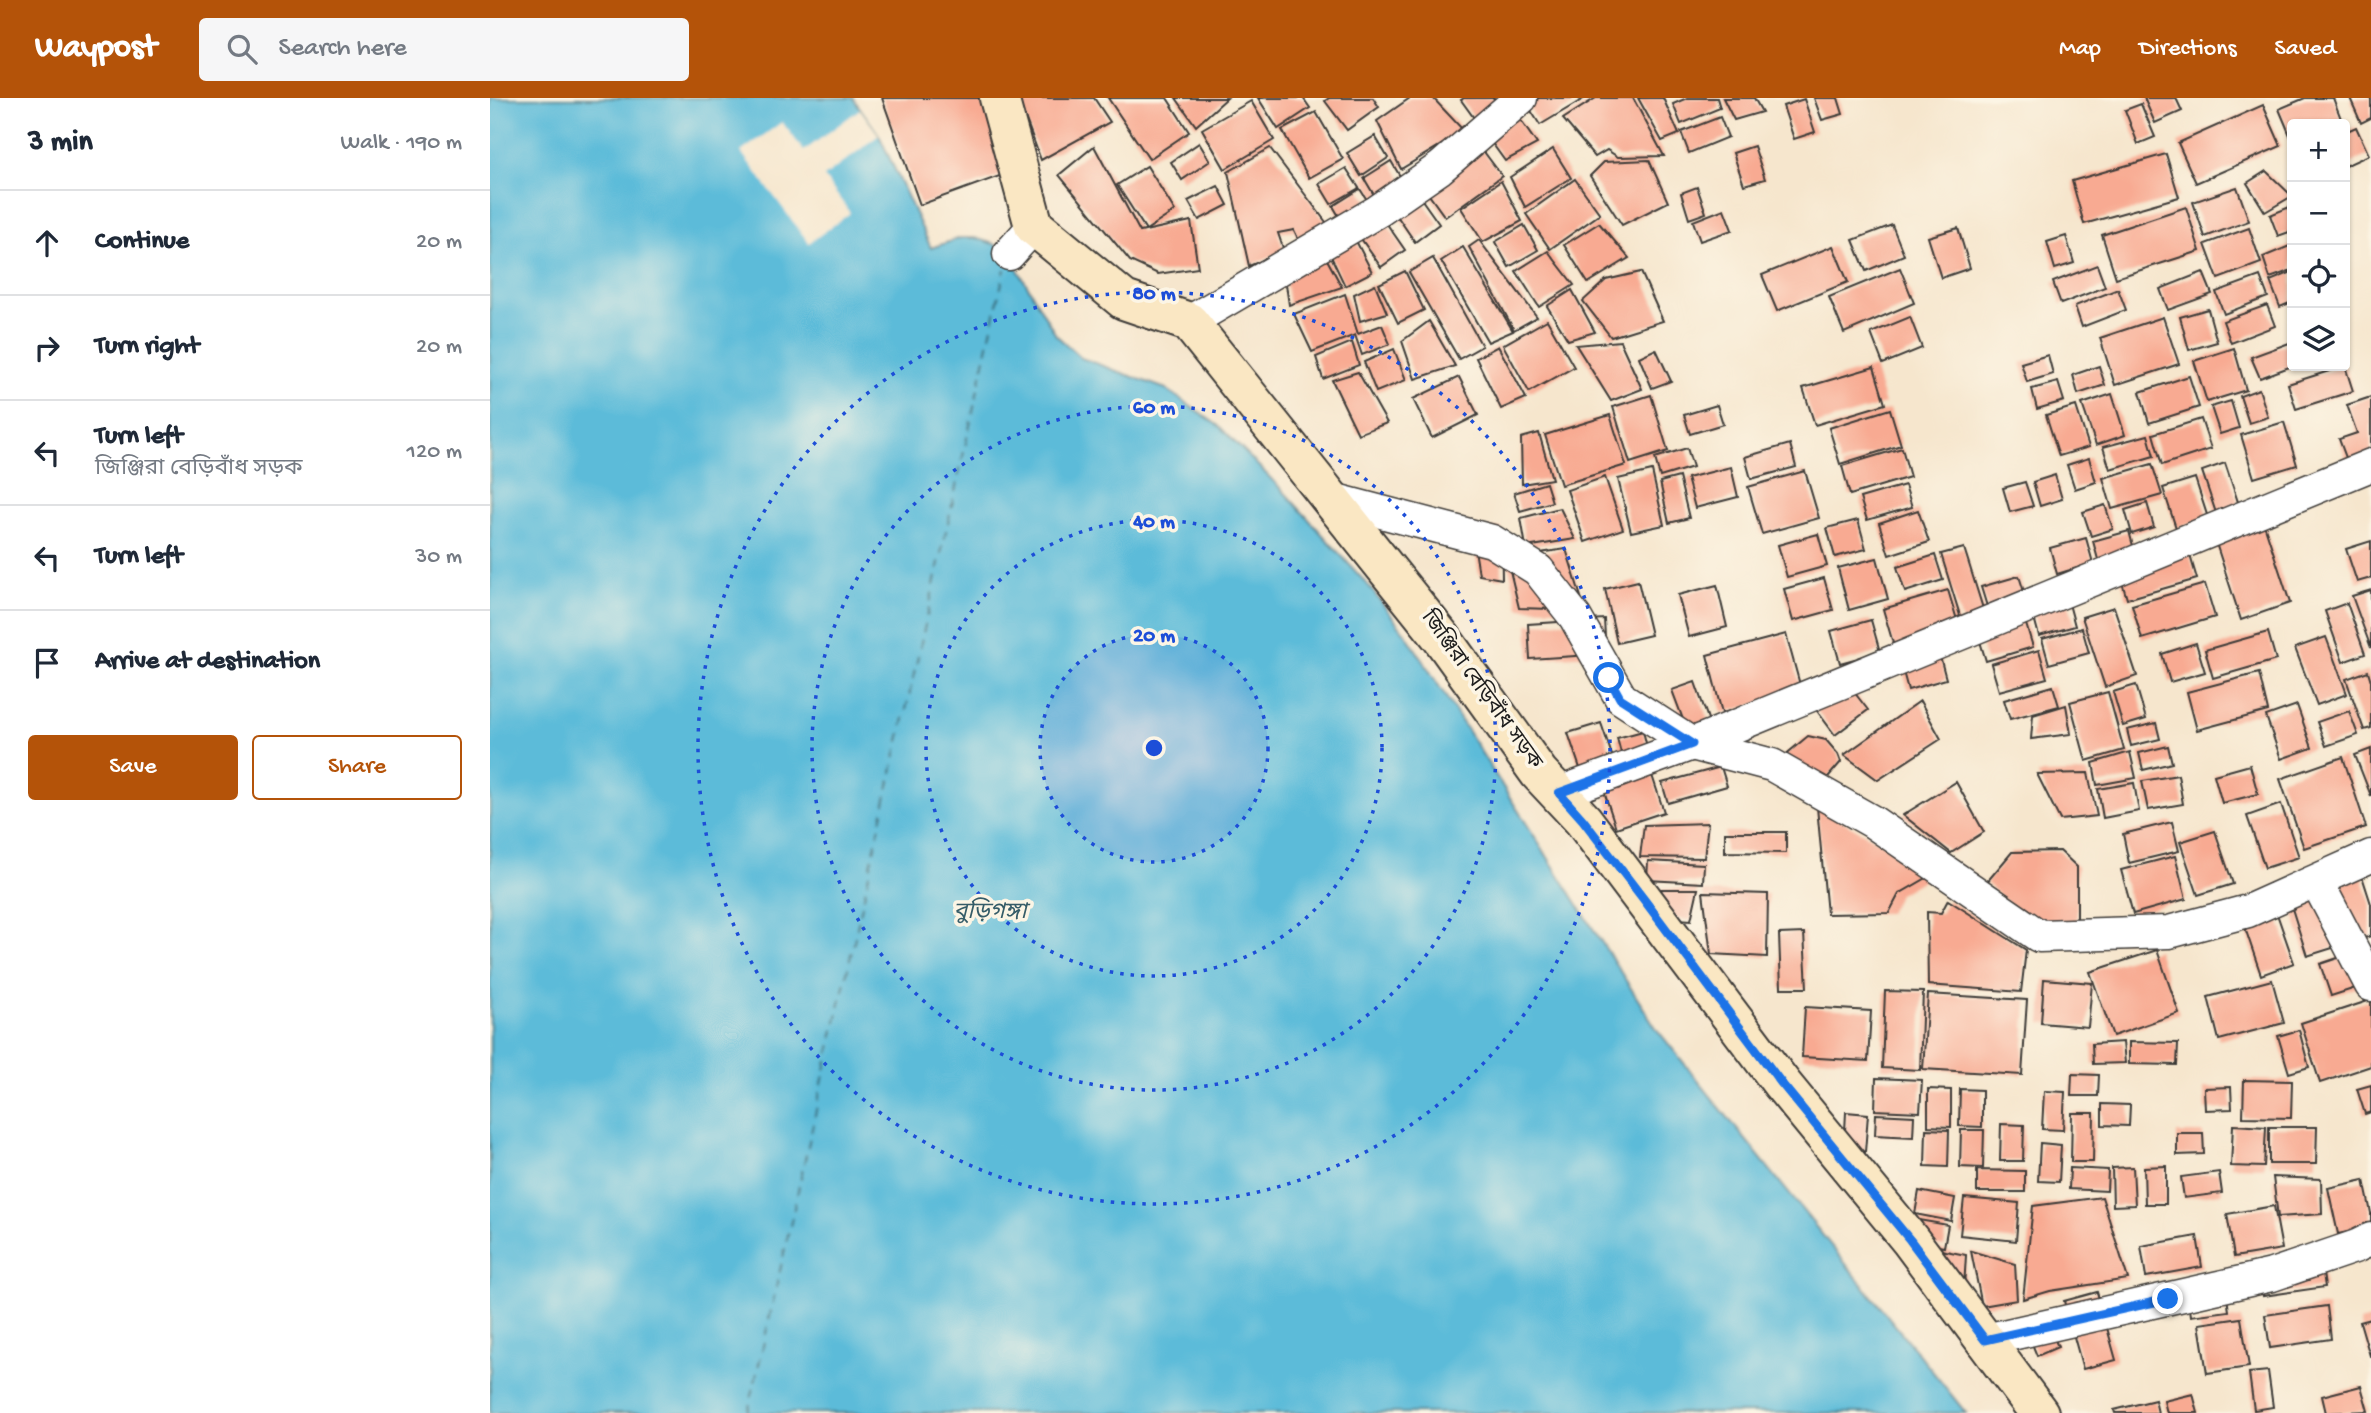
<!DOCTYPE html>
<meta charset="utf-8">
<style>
:root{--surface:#fff;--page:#f6f6f7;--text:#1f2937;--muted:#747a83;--line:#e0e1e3;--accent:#b45309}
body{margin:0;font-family:"Gochi Hand","Noto Sans Bengali",sans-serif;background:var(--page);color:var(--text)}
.controls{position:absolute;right:21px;top:21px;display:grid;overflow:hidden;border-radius:7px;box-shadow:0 2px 5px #0004}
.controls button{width:63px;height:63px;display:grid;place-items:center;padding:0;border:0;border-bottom:2px solid var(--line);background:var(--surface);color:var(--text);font:35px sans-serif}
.stop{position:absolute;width:21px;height:21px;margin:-16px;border:5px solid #1a73e8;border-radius:50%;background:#fff}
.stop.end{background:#1a73e8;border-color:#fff;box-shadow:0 2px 7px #0008}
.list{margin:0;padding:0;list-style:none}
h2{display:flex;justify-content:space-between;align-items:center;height:91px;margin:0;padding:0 28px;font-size:30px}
h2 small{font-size:23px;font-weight:400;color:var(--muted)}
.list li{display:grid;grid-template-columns:46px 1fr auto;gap:21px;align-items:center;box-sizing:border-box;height:105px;padding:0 28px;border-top:2px solid var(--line)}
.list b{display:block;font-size:26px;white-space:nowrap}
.list p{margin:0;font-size:23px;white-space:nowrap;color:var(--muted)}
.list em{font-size:23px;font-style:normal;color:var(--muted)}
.actions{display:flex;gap:14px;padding:21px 28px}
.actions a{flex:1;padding:16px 0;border:2px solid var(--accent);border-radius:7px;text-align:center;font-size:24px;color:var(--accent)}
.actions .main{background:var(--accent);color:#fff}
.icon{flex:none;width:38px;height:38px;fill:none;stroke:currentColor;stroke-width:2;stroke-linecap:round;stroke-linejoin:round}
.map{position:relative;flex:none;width:1881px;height:1315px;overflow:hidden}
header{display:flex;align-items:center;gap:42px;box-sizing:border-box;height:98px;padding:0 35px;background:var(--accent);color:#fff}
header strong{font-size:33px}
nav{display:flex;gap:38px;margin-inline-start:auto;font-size:24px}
.search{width:490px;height:63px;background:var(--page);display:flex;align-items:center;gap:18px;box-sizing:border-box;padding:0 24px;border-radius:7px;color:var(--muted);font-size:26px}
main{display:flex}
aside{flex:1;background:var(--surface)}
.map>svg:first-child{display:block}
.water{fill:#5bbbd9;stroke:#3c6c7a;stroke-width:2}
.pier{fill:#f6e6cd}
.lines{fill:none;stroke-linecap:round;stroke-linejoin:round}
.ferry{stroke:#355c68;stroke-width:2;stroke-dasharray:9 7;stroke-linecap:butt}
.building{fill:#f8aa92}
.street-casing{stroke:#3d3a37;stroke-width:35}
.secondary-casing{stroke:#3d3a37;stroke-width:42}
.street{stroke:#fff;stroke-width:32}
.secondary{stroke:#fae7c3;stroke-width:38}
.route{stroke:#1a73e8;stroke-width:9}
.ring{fill:none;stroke:#1d4ed8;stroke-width:3.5;stroke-dasharray:3.5 7}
.labels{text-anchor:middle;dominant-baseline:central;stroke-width:7;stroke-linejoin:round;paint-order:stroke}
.street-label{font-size:21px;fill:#1c1c1c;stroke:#fcf5e5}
.water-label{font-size:23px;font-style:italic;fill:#355c68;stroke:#fcf5e5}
.centre{fill:#1d4ed8;stroke:#fcf5e5;stroke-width:3.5}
.ring-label{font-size:21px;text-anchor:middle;font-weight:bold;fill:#1d4ed8;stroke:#fcf5e5;stroke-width:7;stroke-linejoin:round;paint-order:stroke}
</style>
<header>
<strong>Waypost</strong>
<div class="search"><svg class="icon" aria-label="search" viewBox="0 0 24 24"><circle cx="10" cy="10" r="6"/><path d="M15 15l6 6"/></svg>Search here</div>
<nav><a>Map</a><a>Directions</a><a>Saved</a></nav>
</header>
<main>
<aside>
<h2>3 min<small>Walk · 190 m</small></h2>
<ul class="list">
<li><svg class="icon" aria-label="ahead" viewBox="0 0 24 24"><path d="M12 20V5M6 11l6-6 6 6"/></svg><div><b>Continue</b></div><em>20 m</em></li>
<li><svg class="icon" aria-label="right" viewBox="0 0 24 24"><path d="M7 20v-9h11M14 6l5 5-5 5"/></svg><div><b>Turn right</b></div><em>20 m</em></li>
<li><svg class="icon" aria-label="left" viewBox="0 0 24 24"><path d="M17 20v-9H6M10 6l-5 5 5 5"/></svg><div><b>Turn left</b><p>জিঞ্জিরা বেড়িবাঁধ সড়ক</p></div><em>120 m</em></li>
<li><svg class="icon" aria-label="left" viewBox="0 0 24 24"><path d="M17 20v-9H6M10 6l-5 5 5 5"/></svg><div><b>Turn left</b></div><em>30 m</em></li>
<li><svg class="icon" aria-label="arrive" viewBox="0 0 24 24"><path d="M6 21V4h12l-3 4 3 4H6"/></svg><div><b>Arrive at destination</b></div></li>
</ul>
<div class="actions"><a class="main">Save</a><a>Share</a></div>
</aside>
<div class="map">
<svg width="1881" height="1315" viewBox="0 0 1881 1315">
<rect width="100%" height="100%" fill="#fcf5e5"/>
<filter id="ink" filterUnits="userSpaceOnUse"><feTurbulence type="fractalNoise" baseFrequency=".0143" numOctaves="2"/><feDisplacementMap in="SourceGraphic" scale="14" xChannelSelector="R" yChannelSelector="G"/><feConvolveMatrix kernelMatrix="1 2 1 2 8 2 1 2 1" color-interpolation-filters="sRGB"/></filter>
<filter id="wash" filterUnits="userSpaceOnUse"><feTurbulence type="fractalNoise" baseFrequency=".00686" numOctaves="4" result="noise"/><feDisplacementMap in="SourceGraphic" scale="28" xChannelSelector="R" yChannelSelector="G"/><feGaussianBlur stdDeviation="1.57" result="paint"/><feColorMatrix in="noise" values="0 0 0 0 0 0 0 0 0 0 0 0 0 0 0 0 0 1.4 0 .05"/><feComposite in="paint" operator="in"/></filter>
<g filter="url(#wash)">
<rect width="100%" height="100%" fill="#f6e6cd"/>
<polygon class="water" points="0,0 363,0 389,37 441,150 470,140 485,140 504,146 519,156 566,237 591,260 676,291 730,329 797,397 876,485 916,536 1168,933 1476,1315 0,1315"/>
<polygon class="pier" points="370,11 389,37 334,79 360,115 319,145 251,54 292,24 314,53"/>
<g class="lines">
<polyline class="ferry" points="258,1315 515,171"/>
</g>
<g id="blocks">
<g class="building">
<polygon points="392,0 491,0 518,75 430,107"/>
<polygon points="528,0 604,0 620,24 551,62"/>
<polygon points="618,0 677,0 699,34 659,61"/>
<polygon points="686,0 737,0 706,28"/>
<polygon points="768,0 813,0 820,10 788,31"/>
<polygon points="839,0 883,0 889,9 857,32 835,3"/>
<polygon points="920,0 943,0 974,33 911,71 887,23"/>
<polygon points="974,0 1015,0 1047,46 1015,63 971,2"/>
<polygon points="1033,0 1095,0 1050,27"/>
<polygon points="1106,0 1143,0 1174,58 1128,59 1117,52 1105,59 1073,21"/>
<polygon points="1148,0 1173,0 1189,36 1172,43"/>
<polygon points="1197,0 1227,0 1230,10 1191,26 1183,6"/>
<polygon points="1233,0 1264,0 1272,14 1244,22"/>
<polygon points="1324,0 1348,0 1353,16 1332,22"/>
<polygon points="1654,0 1686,0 1692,13 1665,25"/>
<polygon points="1815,0 1843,0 1853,26 1802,26 1802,42 1789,11"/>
<polygon points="1860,0 1881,0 1881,20 1871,25"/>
<polygon points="1314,1 1325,34 1304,41 1293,8"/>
<polygon points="761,3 784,42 735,71 712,31"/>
<polygon points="1651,6 1665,39 1648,46 1635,12"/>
<polygon points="1773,7 1791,48 1706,85 1688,45"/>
<polygon points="826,14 853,61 819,80 792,32"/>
<polygon points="1230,19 1238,39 1199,55 1191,34"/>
<polygon points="1866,29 1879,57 1855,68 1855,34"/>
<polygon points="980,35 1012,78 955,119 924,76"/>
<polygon points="885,38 898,60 871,78 857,55"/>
<polygon points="709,45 720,63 692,82 681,64"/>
<polygon points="604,48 650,134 701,123 708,170 668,176 640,163 569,77"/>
<polygon points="1264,48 1275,81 1254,87 1243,55"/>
<polygon points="780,50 842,132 810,145 804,132 788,135 794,153 759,168 738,74"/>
<polygon points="1063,51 1081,80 1035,109 1020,79"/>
<polygon points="1676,56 1689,99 1594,126 1582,83"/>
<polygon points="1159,62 1178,104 1132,127 1100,78 1114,64"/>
<polygon points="901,63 914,85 887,102 874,80"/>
<polygon points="657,68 685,113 656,132 627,87"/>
<polygon points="856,70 869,90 841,106 829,86"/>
<polygon points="1776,73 1802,98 1775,114 1757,85"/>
<polygon points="1085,81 1110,116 1060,151 1036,116"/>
<polygon points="1011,83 1032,123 993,144 971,110"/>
<polygon points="728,88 738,107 709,122 698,103"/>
<polygon points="1207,89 1216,115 1199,121 1191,95"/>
<polygon points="1747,89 1759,123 1715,139 1703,104"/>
<polygon points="870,91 884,113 856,130 843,108"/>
<polygon points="925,92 949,126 925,144 901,109"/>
<polygon points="1802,108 1802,133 1788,138 1780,117"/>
<polygon points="1696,109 1710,153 1626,180 1612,137"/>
<polygon points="1234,111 1242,132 1210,143 1203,123"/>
<polygon points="888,113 915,152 891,169 867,135"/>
<polygon points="1109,125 1139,160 1098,185 1074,147"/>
<polygon points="1034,127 1048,152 1019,169 1005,144"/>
<polygon points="1402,127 1414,157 1376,173 1363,142"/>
<polygon points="1468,130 1480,170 1451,180 1438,139"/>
<polygon points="1759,130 1771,165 1728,181 1715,146"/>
<polygon points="863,137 882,174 855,188 837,150"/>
<polygon points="1576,138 1584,165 1565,171 1557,144"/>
<polygon points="989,142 1047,219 1024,232 979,149"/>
<polygon points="1802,147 1802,172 1780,180 1773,159"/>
<polygon points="1343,148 1358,184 1287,213 1272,177"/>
<polygon points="973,149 1023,233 998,244 951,163"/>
<polygon points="1058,153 1084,187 1049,209 1026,173"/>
<polygon points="834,156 852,189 799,207 794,173"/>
<polygon points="943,160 992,248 969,261 919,174"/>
<polygon points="1607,167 1615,189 1571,206 1563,184"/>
<polygon points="1410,170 1424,205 1354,235 1339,199"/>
<polygon points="915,173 934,212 908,225 889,186"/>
<polygon points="1151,174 1173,223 1121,239 1093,203 1116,182"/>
<polygon points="1713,174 1722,196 1678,212 1670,191"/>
<polygon points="1802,174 1802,204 1790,209 1780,183"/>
<polygon points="1770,178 1778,199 1734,216 1726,194"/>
<polygon points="885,186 897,215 870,223 864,196"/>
<polygon points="1628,191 1636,212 1592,229 1585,208"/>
<polygon points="1082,192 1105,234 1078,242 1057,208"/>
<polygon points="855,196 868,236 892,227 900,246 872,257 865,237 822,254 804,216"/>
<polygon points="1777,207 1785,228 1741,245 1733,223"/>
<polygon points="1718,211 1727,244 1699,252 1690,219"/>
<polygon points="1420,219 1432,250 1393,266 1381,235"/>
<polygon points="1673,219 1689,266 1625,287 1610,240"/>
<polygon points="1057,222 1084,269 1039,294 1013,247"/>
<polygon points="939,223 965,268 925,281 912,243"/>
<polygon points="1130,243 1152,291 1121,303 1086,247"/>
<polygon points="862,244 869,267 833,281 826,259"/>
<polygon points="1802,244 1802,268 1770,280 1761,259"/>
<polygon points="1008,248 1036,300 1011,311 986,260"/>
<polygon points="1744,250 1756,292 1717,304 1704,263"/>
<polygon points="904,251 916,282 886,294 874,264"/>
<polygon points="1166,251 1181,283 1162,290 1149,259"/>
<polygon points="1558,257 1563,276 1537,284 1531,265"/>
<polygon points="1609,268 1615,287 1588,296 1583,277"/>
<polygon points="1855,268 1863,293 1806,311 1798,286"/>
<polygon points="1384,269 1395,306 1325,327 1313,290"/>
<polygon points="868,274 897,325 868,336 842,282"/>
<polygon points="1699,278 1709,309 1659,325 1650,294"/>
<polygon points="969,279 988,317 942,340 923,301"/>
<polygon points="1568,284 1574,303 1547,311 1542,291"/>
<polygon points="1769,291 1778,319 1759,325 1750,298"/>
<polygon points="1622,296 1635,337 1606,347 1592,306"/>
<polygon points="1161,297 1178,353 1140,365 1123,309"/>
<polygon points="1881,299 1881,357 1858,365 1849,341 1867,335 1857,307"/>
<polygon points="1741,303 1749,330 1730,336 1721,309"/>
<polygon points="1227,307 1233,326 1200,336 1194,317"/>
<polygon points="1586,308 1599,349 1569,358 1556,317"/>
<polygon points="1400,311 1411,347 1350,366 1339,330"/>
<polygon points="1120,317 1136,367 1071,387 1055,337"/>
<polygon points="1711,321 1721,351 1672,367 1663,336"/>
<polygon points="1794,324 1807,367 1764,380 1751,337"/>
<polygon points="1049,335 1062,381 1032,386 1031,340"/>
<polygon points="1658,337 1664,358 1620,371 1613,349"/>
<polygon points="1300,346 1306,369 1261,381 1255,359"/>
<polygon points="1197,350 1203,369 1170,379 1165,360"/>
<polygon points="1412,350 1420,379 1360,397 1352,368"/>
<polygon points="1599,360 1606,384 1585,391 1577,367"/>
<polygon points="1735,365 1749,407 1726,415 1712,373"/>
<polygon points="1662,366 1672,397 1622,411 1613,380"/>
<polygon points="1241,369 1248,399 1205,410 1197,380"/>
<polygon points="1162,373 1174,427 1141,434 1128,381"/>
<polygon points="1315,373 1329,420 1272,436 1258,389"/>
<polygon points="1565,377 1572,401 1550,408 1543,384"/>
<polygon points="1115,379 1133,431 1095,444 1077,392"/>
<polygon points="1189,379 1199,420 1179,425 1170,384"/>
<polygon points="1705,380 1718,420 1686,430 1673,390"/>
<polygon points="1535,384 1543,408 1520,414 1513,390"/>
<polygon points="1056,385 1062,404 1030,413 1024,395"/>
<polygon points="1415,387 1422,409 1377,422 1370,400"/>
<polygon points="1657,405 1664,429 1642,436 1635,412"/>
<polygon points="1615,407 1623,431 1601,438 1593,414"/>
<polygon points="1070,410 1085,441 1036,449 1031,420"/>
<polygon points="1428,412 1439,444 1399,457 1389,425"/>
<polygon points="1772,420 1800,505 1751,522 1723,436"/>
<polygon points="1368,422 1376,451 1345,459 1337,430"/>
<polygon points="1011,430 1012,481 989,477 982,432"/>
<polygon points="1639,433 1646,459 1610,469 1603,443"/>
<polygon points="1328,436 1337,468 1297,479 1288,447"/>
<polygon points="1596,440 1603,465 1567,476 1560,450"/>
<polygon points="1881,443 1881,480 1867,484 1856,451"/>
<polygon points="1474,450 1495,517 1472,524 1451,456"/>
<polygon points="1076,451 1095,512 1029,510 1017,460"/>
<polygon points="1699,454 1707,481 1637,501 1629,474"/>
<polygon points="1445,457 1453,482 1415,494 1407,469"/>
<polygon points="1387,460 1398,501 1359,512 1348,470"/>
<polygon points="1529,478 1537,503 1499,515 1491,489"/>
<polygon points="1334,480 1343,512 1303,523 1294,491"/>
<polygon points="1148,483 1161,537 1127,545 1115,491"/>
<polygon points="1715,486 1725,519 1652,541 1642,507"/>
<polygon points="1227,487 1237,529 1199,539 1188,497"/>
<polygon points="1458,492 1470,532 1405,552 1393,511"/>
<polygon points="1881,492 1881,550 1862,498"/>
<polygon points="1578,502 1585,528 1549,538 1542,512"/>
<polygon points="1857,505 1875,556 1853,564 1835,513"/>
<polygon points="1624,509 1647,578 1615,589 1592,519"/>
<polygon points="1532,513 1543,549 1496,563 1485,527"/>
<polygon points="1114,521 1116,556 1040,561 1038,526"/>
<polygon points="1381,522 1390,554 1350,565 1341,533"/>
<polygon points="1592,530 1599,555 1559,566 1552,541"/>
<polygon points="1778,534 1786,562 1723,580 1715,552"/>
<polygon points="1296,536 1312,594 1232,615 1217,557"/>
<polygon points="1836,539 1857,596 1827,607 1805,550"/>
<polygon points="1706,545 1715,574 1680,584 1672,556"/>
<polygon points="1549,552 1557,580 1509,593 1501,566"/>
<polygon points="1449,555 1456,581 1418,592 1411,566"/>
<polygon points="1878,573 1881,583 1881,630 1874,632 1856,581"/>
<polygon points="1769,575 1778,613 1707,632 1697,594"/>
<polygon points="1205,584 1219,624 1197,632 1182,592"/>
<polygon points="1646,587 1656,621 1633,628 1623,594"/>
<polygon points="1563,588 1569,608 1520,621 1514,602"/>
<polygon points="1364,594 1378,612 1345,637 1322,606"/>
<polygon points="1618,594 1634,652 1596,663 1580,604"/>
<polygon points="1430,603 1451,641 1388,682 1354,657"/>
<polygon points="1576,607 1581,636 1541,641 1543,617"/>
<polygon points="1807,607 1822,650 1791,661 1776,618"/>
<polygon points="1859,613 1868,637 1836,648 1827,624"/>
<polygon points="1111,625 1127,672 1157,662 1174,714 1126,730 1109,678 1094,682 1078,635"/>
<polygon points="1666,625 1670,641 1641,648 1637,632"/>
<polygon points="1153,633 1158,653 1132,659 1127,640"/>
<polygon points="1318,638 1336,642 1348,656 1351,664 1333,685 1294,658"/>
<polygon points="1678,648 1682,665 1653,672 1649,655"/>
<polygon points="1881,651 1881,698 1865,657"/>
<polygon points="1640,654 1646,680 1607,687 1603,665"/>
<polygon points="1853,659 1876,729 1814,750 1790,681"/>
<polygon points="1760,667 1768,696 1732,705 1724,677"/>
<polygon points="1231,669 1237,688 1178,705 1172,685"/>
<polygon points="1598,675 1607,718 1570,722 1547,676"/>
<polygon points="1688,677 1693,706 1658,712 1652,683"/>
<polygon points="1466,684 1494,734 1461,755 1413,717"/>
<polygon points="1644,685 1649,713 1613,720 1608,691"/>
<polygon points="1791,706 1809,759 1775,770 1757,718"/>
<polygon points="1327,709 1445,775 1409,796 1399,815 1337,816"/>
<polygon points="1682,724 1689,753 1639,765 1633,736"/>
<polygon points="1218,725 1214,760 1150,759 1154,727"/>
<polygon points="1725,733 1743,786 1708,797 1690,744"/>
<polygon points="1235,734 1296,734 1296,755 1235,754"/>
<polygon points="1570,753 1587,769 1587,826 1542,826 1496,785 1522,754"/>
<polygon points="1685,758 1696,801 1643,816 1631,772"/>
<polygon points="1158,763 1214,766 1213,785 1157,782"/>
<polygon points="1872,778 1881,806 1881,838 1817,858 1799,801"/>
<polygon points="1171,791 1208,791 1201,822 1175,820"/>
<polygon points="1213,794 1278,796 1277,859 1221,856"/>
<polygon points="1458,802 1536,852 1531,894 1438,887 1437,814 1451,815"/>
<polygon points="1786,813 1804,865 1771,877 1753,824"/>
<polygon points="1314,835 1317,890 1291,890 1289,836"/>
<polygon points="1881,849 1881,885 1841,898 1830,866"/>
<polygon points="1667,852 1689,915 1623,938 1600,874"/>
<polygon points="1554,881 1602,885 1598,929 1551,925"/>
<polygon points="1782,882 1794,925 1729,942 1718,899"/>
<polygon points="1395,893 1433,894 1430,972 1392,970"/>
<polygon points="1438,896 1537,902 1532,977 1433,971"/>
<polygon points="1881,902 1881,968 1830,985 1811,925"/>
<polygon points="1315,909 1381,913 1378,963 1312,959"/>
<polygon points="1809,932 1819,969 1799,975 1788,938"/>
<polygon points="1633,944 1635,965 1603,966 1602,946"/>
<polygon points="1639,944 1688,945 1687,967 1639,966"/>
<polygon points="1582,976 1609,977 1608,998 1581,998"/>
<polygon points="1386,980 1432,982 1430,1014 1385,1012"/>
<polygon points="1754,982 1802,983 1801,1020 1753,1019"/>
<polygon points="1881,987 1881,1014 1875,1016 1867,991"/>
<polygon points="1741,989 1742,1011 1715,1012 1714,990"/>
<polygon points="1438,991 1461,992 1461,1029 1438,1028"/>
<polygon points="1470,991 1492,992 1492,1029 1469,1028"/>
<polygon points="1554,993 1575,994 1573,1032 1552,1031"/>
<polygon points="1612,1006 1640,1007 1639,1028 1612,1027"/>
<polygon points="1356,1014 1378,1016 1375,1054 1354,1052"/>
<polygon points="1582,1015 1604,1015 1603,1064 1581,1064"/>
<polygon points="1386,1016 1424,1018 1423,1039 1385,1037"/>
<polygon points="1511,1026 1534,1027 1533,1063 1510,1063"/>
<polygon points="1743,1027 1776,1029 1774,1069 1741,1068"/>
<polygon points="1779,1029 1827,1029 1826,1066 1779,1066"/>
<polygon points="1436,1031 1459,1032 1458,1069 1435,1068"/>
<polygon points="1471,1032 1494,1032 1493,1070 1470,1069"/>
<polygon points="1687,1035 1713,1035 1714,1056 1687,1057"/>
<polygon points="1550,1045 1571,1047 1569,1084 1548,1083"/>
<polygon points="1676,1068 1676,1106 1655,1106 1654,1069"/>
<polygon points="1643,1069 1645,1107 1623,1108 1622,1070"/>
<polygon points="1580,1070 1618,1072 1617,1093 1579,1091"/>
<polygon points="1487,1072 1535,1073 1535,1094 1487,1094"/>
<polygon points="1729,1074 1732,1095 1694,1100 1691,1079"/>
<polygon points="1783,1079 1831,1081 1832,1116 1788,1119"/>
<polygon points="1874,1082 1881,1115 1881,1129 1848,1136 1838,1090"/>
<polygon points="1429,1093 1465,1100 1461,1123 1425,1116"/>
<polygon points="1612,1099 1638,1181 1560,1193 1533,1201 1543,1108"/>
<polygon points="1474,1100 1529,1105 1526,1143 1470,1137"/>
<polygon points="1784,1108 1792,1151 1744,1159 1737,1116"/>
<polygon points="1417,1120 1458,1127 1454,1149 1413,1142"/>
<polygon points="1707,1138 1712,1169 1656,1179 1651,1148"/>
<polygon points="1431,1148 1476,1157 1474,1190"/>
<polygon points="1481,1153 1525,1166 1527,1202 1492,1208"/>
<polygon points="1830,1155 1835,1189 1773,1198 1768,1165"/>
<polygon points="1736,1192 1739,1213 1701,1218 1698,1196"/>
<polygon points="1607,1194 1626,1262 1593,1271 1574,1203"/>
<polygon points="1837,1208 1841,1241 1780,1250 1775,1217"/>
<polygon points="1554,1215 1568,1249 1547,1258 1533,1224"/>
<polygon points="1751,1220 1759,1269 1717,1275 1709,1226"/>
<polygon points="1881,1221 1881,1258 1880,1258 1870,1224"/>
<polygon points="1778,1273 1783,1309 1764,1312 1759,1275"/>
<polygon points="1871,1288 1878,1313 1836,1315 1832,1298"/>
<polygon points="1703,1296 1708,1315 1677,1315 1674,1303"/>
<polygon points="1665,1302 1668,1315 1625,1315 1624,1312"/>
</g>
</g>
</g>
<g filter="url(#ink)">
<use href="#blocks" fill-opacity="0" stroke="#3d3a37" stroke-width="2"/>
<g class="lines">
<defs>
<g id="street">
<polyline points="519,156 544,128"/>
<polyline points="699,224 888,113 950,70 1031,0"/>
<polyline points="842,401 1002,443 1048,472 1085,519 1131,600 1202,646 1282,667 1383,724 1549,838 1679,834 1758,813 1881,758"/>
<polyline points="1069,695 1202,646 1881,367"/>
<polyline points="1827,784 1881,887"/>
<polyline points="1495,1242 1782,1177 1867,1148 1881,1141"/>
</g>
<polyline id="secondary" points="509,0 544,128 634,202 699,224 951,539 1049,675 1093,722 1292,986 1420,1142 1549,1315"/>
</defs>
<use href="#street" class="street-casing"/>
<use href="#secondary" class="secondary-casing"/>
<use href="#street" class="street"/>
<use href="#secondary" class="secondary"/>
</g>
</g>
<g class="lines" filter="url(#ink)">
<polyline class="route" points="1119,580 1130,600 1202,646 1069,695 1093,722 1155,803 1292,986 1420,1142 1495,1242 1678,1201"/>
</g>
<circle cx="664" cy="650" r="114" fill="#1d4ed8" fill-opacity=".12"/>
<g class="ring">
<circle cx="664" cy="650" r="114"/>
<circle cx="664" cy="650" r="228"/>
<circle cx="664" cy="650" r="342"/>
<circle cx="664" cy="650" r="456"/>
</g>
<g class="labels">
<g class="street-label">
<text transform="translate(990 593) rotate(54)">জিঞ্জিরা বেড়িবাঁধ সড়ক</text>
</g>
<g class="water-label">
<text x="500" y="815">বুড়িগঙ্গা</text>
</g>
</g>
<circle cx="664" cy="650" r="10" class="centre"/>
<g class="ring-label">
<text x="664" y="201">80 m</text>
<text x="664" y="315">60 m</text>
<text x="664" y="429">40 m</text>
<text x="664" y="543">20 m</text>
</g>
</svg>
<div class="controls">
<button>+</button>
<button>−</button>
<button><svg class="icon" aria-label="locate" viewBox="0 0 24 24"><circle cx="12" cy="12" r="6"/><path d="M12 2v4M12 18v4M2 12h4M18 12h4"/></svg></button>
<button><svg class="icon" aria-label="layers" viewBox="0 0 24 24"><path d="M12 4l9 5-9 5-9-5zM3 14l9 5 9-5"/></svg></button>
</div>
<div class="stop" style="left:1119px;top:580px"></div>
<div class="stop end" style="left:1678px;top:1201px"></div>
</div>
</main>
